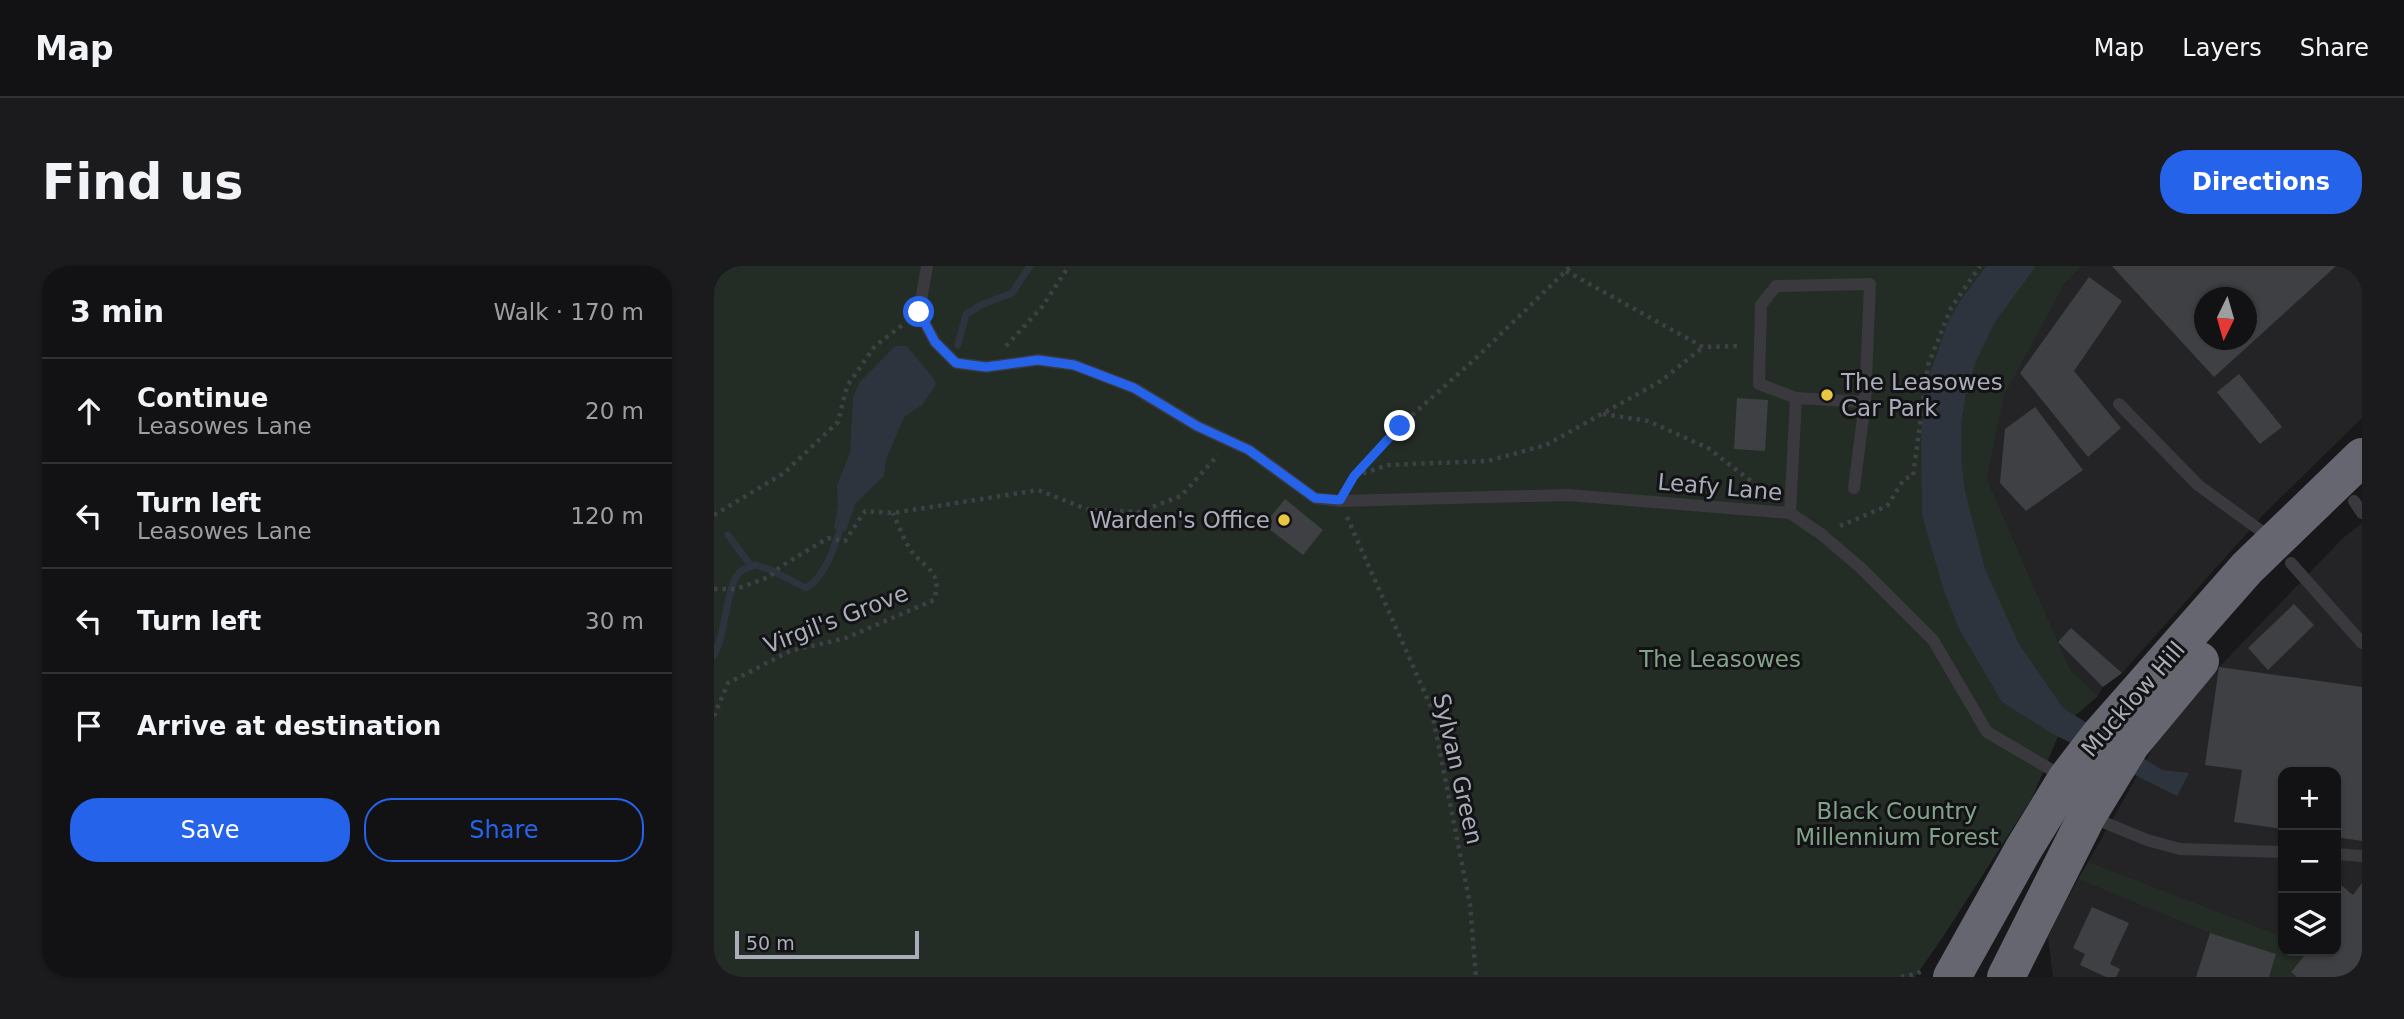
<!DOCTYPE html>
<meta charset="utf-8">
<style>
:root{--surface:#121214;--page:#1b1b1d;--text:#f1f3f6;--muted:#9c9ea0;--line:#313234;--accent:#2563eb}
body{margin:0;font-family:"DejaVu Sans",sans-serif;background:var(--page);color:var(--text)}
.controls{position:absolute;right:21px;bottom:21px;display:grid;overflow:hidden;border-radius:14px;box-shadow:0 2px 5px #0004}
.controls button{width:63px;height:63px;display:grid;place-items:center;padding:0;border:0;border-bottom:2px solid var(--line);background:var(--surface);color:var(--text);font:35px sans-serif}
.compass{position:absolute;left:1480px;top:21px;width:63px;height:63px;border-radius:50%;background:var(--surface);box-shadow:0 2px 5px #0004;rotate:185deg}
.scale{position:absolute;left:21px;bottom:18px;width:184px;box-sizing:border-box;padding-left:7px;border:4px solid #aaadb9;border-top:0;font-size:19px;line-height:24px;white-space:nowrap;color:#aaadb9;-webkit-text-stroke:5px #131315;paint-order:stroke}
.stop{position:absolute;width:21px;height:21px;margin:-16px;border:5px solid #2563eb;border-radius:50%;background:#fff}
.stop.end{background:#2563eb;border-color:#fff;box-shadow:0 2px 7px #0008}
.list{margin:0;padding:0;list-style:none}
h2{display:flex;justify-content:space-between;align-items:center;height:91px;margin:0;padding:0 28px;font-size:30px}
h2 small{font-size:23px;font-weight:400;color:var(--muted)}
.list li{display:grid;grid-template-columns:46px 1fr auto;gap:21px;align-items:center;box-sizing:border-box;height:105px;padding:0 28px;border-top:2px solid var(--line)}
.list b{display:block;font-size:26px;white-space:nowrap}
.list p{margin:0;font-size:23px;white-space:nowrap;color:var(--muted)}
.list em{font-size:23px;font-style:normal;color:var(--muted)}
.actions{display:flex;gap:14px;padding:21px 28px}
.actions a{flex:1;padding:16px 0;border:2px solid var(--accent);border-radius:28px;text-align:center;font-size:24px;color:var(--accent)}
.actions .main{background:var(--accent);color:#fff}
.icon{flex:none;width:38px;height:38px;fill:none;stroke:currentColor;stroke-width:2;stroke-linecap:round;stroke-linejoin:round}
.map{position:relative;flex:none;width:1648px;height:711px;overflow:hidden;border-radius:28px}
header{display:flex;align-items:center;gap:42px;box-sizing:border-box;height:98px;padding:0 35px;background:var(--surface);border-bottom:2px solid var(--line)}
header strong{font-size:33px}
nav{display:flex;gap:38px;margin-inline-start:auto;font-size:24px}
.intro{display:flex;align-items:center;justify-content:space-between;box-sizing:border-box;height:168px;padding:0 42px}
h1{margin:0;font-size:49px}
.button{padding:18px 32px;border-radius:28px;background:var(--accent);color:#fff;font-size:24px;font-weight:700}
main{display:flex;gap:42px;padding:0 42px}
aside{flex:1;background:var(--surface);border-radius:28px;box-shadow:0 2px 5px #0004}
.map>svg:first-child{display:block}
.built{fill:#242426;fill-rule:evenodd}
.green{fill:#242c26}
.water{fill:#2e343d}
.lines{fill:none;stroke-linecap:round;stroke-linejoin:round}
.stream{stroke:#2e343d;stroke-width:7}
.building{fill:#3f4043;fill-rule:evenodd}
.path{stroke:#3f4045;stroke-width:4.5;stroke-dasharray:3.5 5;stroke-linecap:butt}
.lane{stroke:#39393e;stroke-width:12}
.highway{stroke:#65666f;stroke-width:38}
.route{stroke:#2563eb;stroke-width:9}
.poi-dot{fill:#eac740;stroke:#131315;stroke-width:2.5}
.labels{text-anchor:middle;dominant-baseline:central;stroke-width:6;stroke-linejoin:round;paint-order:stroke}
.poi-label{font-size:23px;fill:#aaadb9;stroke:#131315;text-anchor:start}
.street-label{font-size:23px;fill:#aaadb9;stroke:#131315}
.park-label{font-size:23px;fill:#82a389;stroke:#131315}
</style>
<header>
<strong>Map</strong>
<nav><a>Map</a><a>Layers</a><a>Share</a></nav>
</header>
<div class="intro"><h1>Find us</h1><a class="button">Directions</a></div>
<main>
<aside>
<h2>3 min<small>Walk · 170 m</small></h2>
<ul class="list">
<li><svg class="icon" aria-label="ahead" viewBox="0 0 24 24"><path d="M12 20V5M6 11l6-6 6 6"/></svg><div><b>Continue</b><p>Leasowes Lane</p></div><em>20 m</em></li>
<li><svg class="icon" aria-label="left" viewBox="0 0 24 24"><path d="M17 20v-9H6M10 6l-5 5 5 5"/></svg><div><b>Turn left</b><p>Leasowes Lane</p></div><em>120 m</em></li>
<li><svg class="icon" aria-label="left" viewBox="0 0 24 24"><path d="M17 20v-9H6M10 6l-5 5 5 5"/></svg><div><b>Turn left</b></div><em>30 m</em></li>
<li><svg class="icon" aria-label="arrive" viewBox="0 0 24 24"><path d="M6 21V4h12l-3 4 3 4H6"/></svg><div><b>Arrive at destination</b></div></li>
</ul>
<div class="actions"><a class="main">Save</a><a>Share</a></div>
</aside>
<div class="map">
<svg width="1648" height="711" viewBox="0 0 1648 711">
<rect width="100%" height="100%" fill="#18181a"/>
<g class="built">
<path d="M1368 0H1648V152L1550 248 1408 407 1389 421 1384 430 1356 403 1273 213 1291 120 1351 17ZM1490 32H1532V74H1490Z"/>
<path d="M1648 257V711H1339L1334 671 1349 640 1444 473 1505 401 1629 272ZM1569 506H1622V685H1569Z"/>
</g>
<g class="green">
<polygon points="0,0 1368,0 1351,17 1290,129 1273,213 1356,403 1384,430 1348,461 1318,532 1229,671 1201,711 0,711"/>
<polygon points="1374,596 1569,671 1569,685 1594,685 1577,705 1583,711 1555,711 1562,688 1496,667 1364,613"/>
</g>
<g class="water">
<polygon points="1272,0 1322,0 1281,56 1262,95 1252,127 1247,158 1247,191 1251,225 1271,303 1305,378 1349,442 1448,504 1475,507 1463,530 1337,467 1288,436 1245,363 1229,322 1208,249 1207,166 1216,107 1235,54 1245,37"/>
<polygon points="181,80 193,80 220,113 222,119 208,139 190,151 172,194 170,210 141,238 132,265 125,267 120,261 124,241 123,219 136,187 139,131 146,116"/>
</g>
<g class="lines">
<g class="stream">
<polyline points="244,79 252,48 269,38 298,27 316,0"/>
<polyline points="14,269 37,300"/>
<path d="M0 389C12 369 12 319 26 306 29 303 36 301 41 299L57 304 92 322C109 313 119 285 125 267"/>
</g>
</g>
<g class="building">
<path d="M1398 0H1622L1500 111ZM1490 32H1532V74H1490Z"/>
<polygon points="1375,11 1408,35 1360,105 1407,162 1374,191 1306,107"/>
<polygon points="1525,108 1568,161 1546,178 1503,126"/>
<polygon points="1023,132 1054,134 1051,185 1020,183"/>
<polygon points="1321,141 1369,204 1312,245 1286,217 1291,163"/>
<polygon points="571,233 609,264 589,289 550,259"/>
<polygon points="1580,338 1600,359 1554,404 1534,382"/>
<polygon points="1357,362 1408,407 1389,421 1344,376"/>
<polygon points="1505,401 1648,421 1648,575 1622,571 1622,506 1569,506 1569,563 1520,556 1528,504 1491,499"/>
<polygon points="1622,615 1639,629 1648,617 1648,711 1583,711 1577,706 1594,685 1622,685"/>
<polygon points="1378,641 1415,657 1396,698 1406,703 1402,711 1392,711 1366,699 1371,688 1359,682"/>
<polygon points="1496,667 1562,688 1555,711 1482,711"/>
</g>
<g class="lines">
<g class="path">
<polyline points="852,5 989,81 1025,80"/>
<polyline points="292,80 328,41 355,0"/>
<polyline points="889,148 934,155 994,182 1050,225"/>
<polyline points="641,210 674,199 774,195 832,179 947,115 989,81"/>
<polyline points="635,218 686,160 761,93 857,0"/>
<polyline points="0,249 70,207 124,156 133,120 161,80 191,57"/>
<polyline points="633,251 717,441 756,638 762,711"/>
<polyline points="1126,260 1173,240 1190,213 1199,210 1214,99 1237,42 1266,0"/>
<polyline points="0,323 22,323 55,311 66,301 114,272 131,275 151,245 179,247 324,224 375,244 425,246 467,230 504,189"/>
<path d="M0 450 14 417 76 385 132 372 220 334C229 302 210 304 196 283 189 272 184 258 179 247"/>
<polyline points="1187,711 1202,708 1210,704"/>
</g>
<g class="lane">
<polyline points="213,0 205,46 221,76 242,97 272,101 324,94 360,99 420,122 483,160 535,184 601,232 626,235 854,229 1076,247 1107,268 1147,302 1219,374 1273,466 1348,510"/>
<polygon points="1156,18 1151,136 1082,132 1045,118 1047,39 1062,20"/>
<polyline points="1405,138 1484,219 1558,273"/>
<polyline points="1140,222 1151,136"/>
<polyline points="1640,235 1648,247"/>
<polyline points="1076,247 1082,132"/>
<polyline points="1577,297 1648,377"/>
<polyline points="1377,551 1433,574 1466,583 1569,586"/>
<polyline points="1622,588 1648,590"/>
</g>
<g class="highway">
<polyline points="1238,711 1309,584 1353,512 1386,469 1533,302 1648,191"/>
<polyline points="1292,711 1373,550 1417,478 1486,395"/>
</g>
</g>
<g class="lines">
<polyline class="route" points="205,46 221,76 242,97 272,101 324,94 360,99 420,122 483,160 535,184 601,232 626,234 640,210 686,160"/>
</g>
<g class="poi-dot">
<circle cx="1113" cy="129" r="7"/>
<circle cx="570" cy="254" r="7"/>
</g>
<g class="labels">
<g class="poi-label">
<text x="1127" y="116">The Leasowes<tspan x="1127" dy="26">Car Park</tspan></text>
<text x="556" y="254" text-anchor="end">Warden's Office</text>
</g>
<g class="street-label">
<text transform="translate(1006 221) rotate(5)">Leafy Lane</text>
<text transform="translate(122 353) rotate(-21)">Virgil's Grove</text>
<text transform="translate(1419 433) rotate(-49)">Mucklow Hill</text>
<text transform="translate(744 503) rotate(77)">Sylvan Green</text>
</g>
<g class="park-label">
<text x="1006" y="393">The Leasowes</text>
<text x="1183" y="545">Black Country<tspan x="1183" dy="26">Millennium Forest</tspan></text>
</g>
</g>
</svg>
<div class="controls">
<button>+</button>
<button>−</button>
<button><svg class="icon" aria-label="layers" viewBox="0 0 24 24"><path d="M12 4l9 5-9 5-9-5zM3 14l9 5 9-5"/></svg></button>
</div>
<svg class="compass" viewBox="-18 -18 36 36"><path d="M0-13l5 13h-10z" fill="#e53935"/><path d="M0 13l5-13h-10z" fill="#9c9ea0"/></svg>
<div class="scale">50 m</div>
<div class="stop" style="left:205px;top:46px"></div>
<div class="stop end" style="left:686px;top:160px"></div>
</div>
</main>
